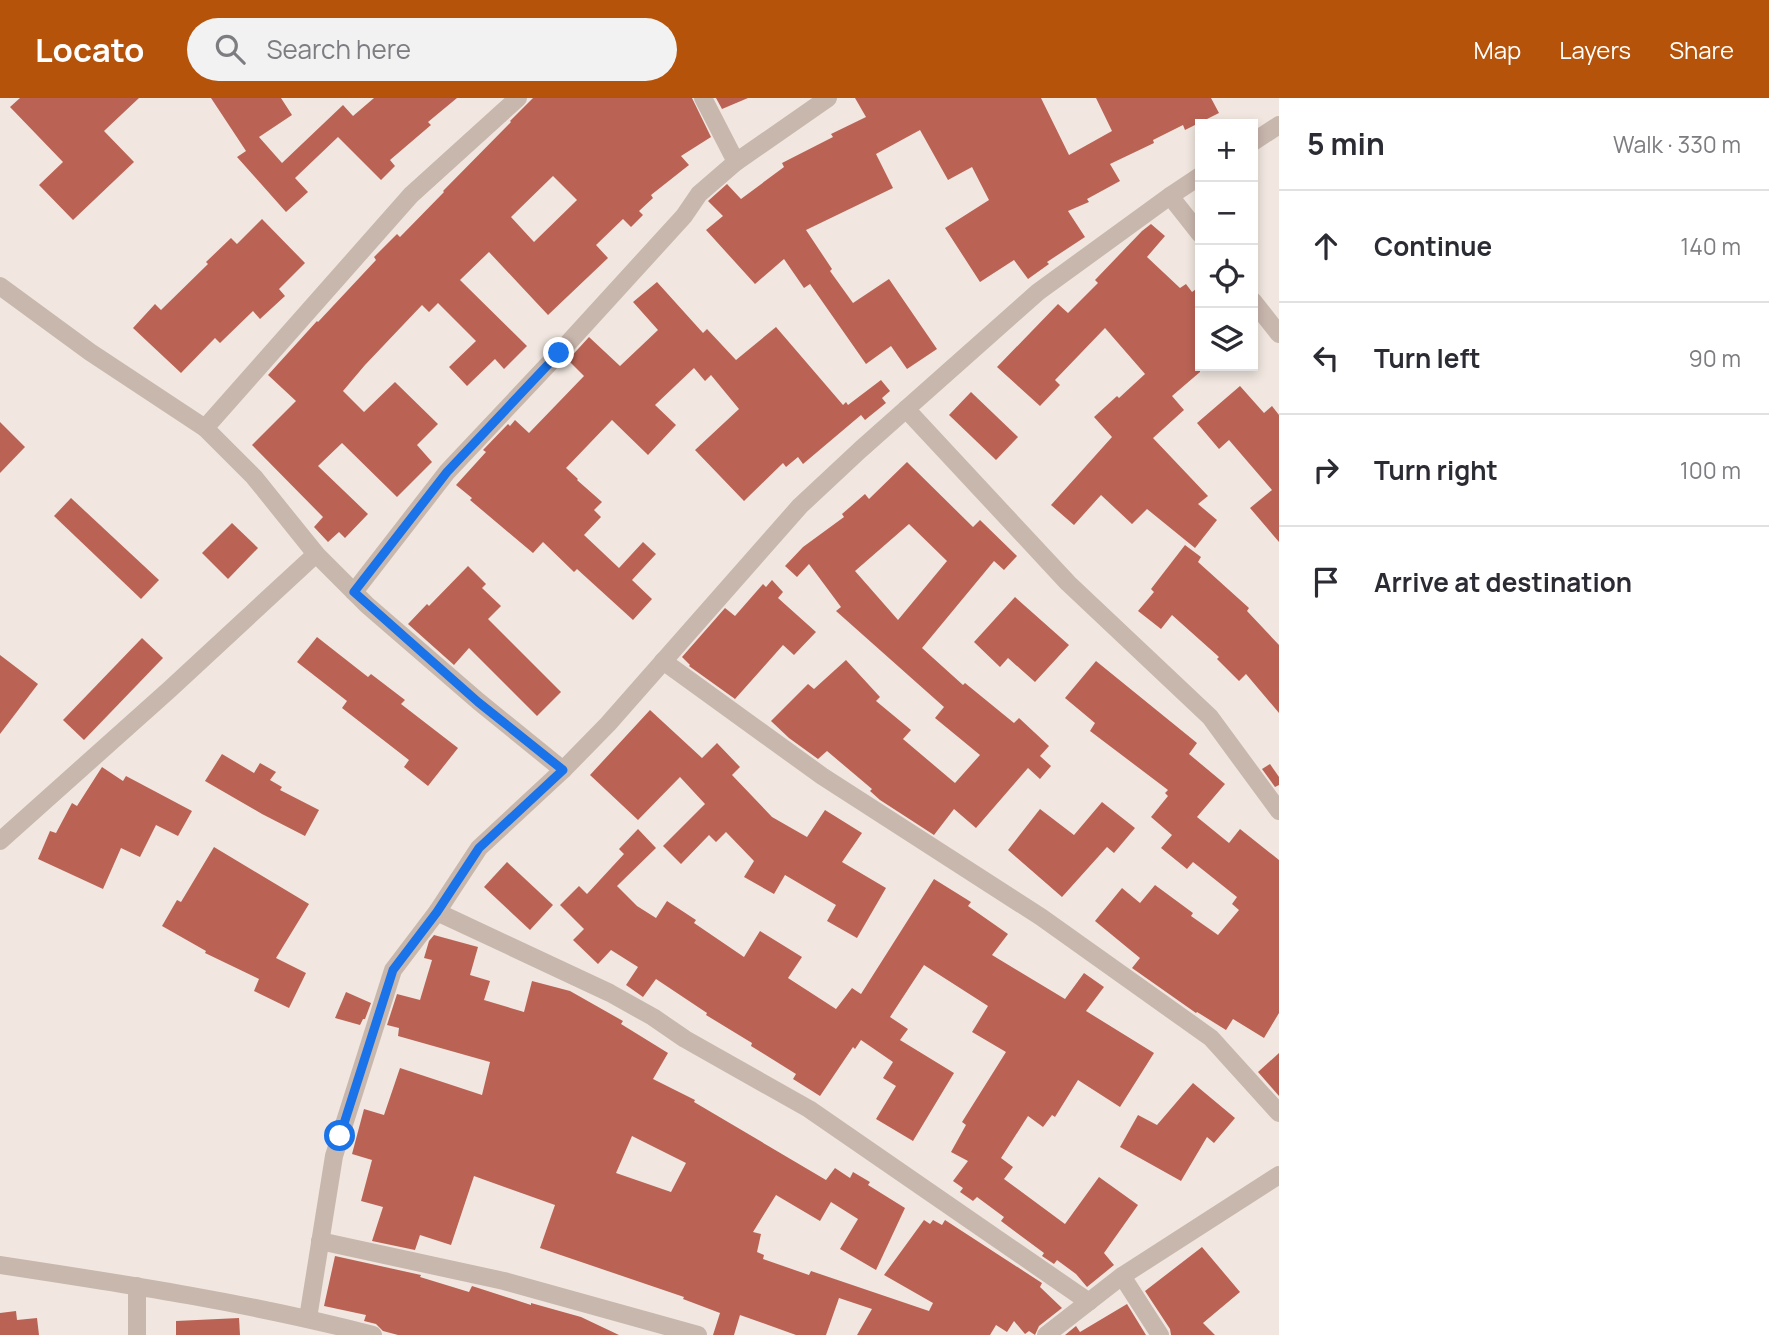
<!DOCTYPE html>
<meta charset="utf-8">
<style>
:root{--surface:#fff;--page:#f2f2f3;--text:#2b2b33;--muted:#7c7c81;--line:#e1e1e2;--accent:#b45309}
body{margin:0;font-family:Manrope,sans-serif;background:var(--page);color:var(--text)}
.controls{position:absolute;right:21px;top:21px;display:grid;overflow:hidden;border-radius:0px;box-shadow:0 4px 10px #0003}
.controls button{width:63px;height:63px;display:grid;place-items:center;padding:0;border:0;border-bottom:2px solid var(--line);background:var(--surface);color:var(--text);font:35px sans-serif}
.stop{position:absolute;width:21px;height:21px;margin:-16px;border:5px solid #1a73e8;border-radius:50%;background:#fff}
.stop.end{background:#1a73e8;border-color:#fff;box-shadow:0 2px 7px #0008}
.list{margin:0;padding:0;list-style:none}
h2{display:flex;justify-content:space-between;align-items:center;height:91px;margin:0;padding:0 28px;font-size:30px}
h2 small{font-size:23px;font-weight:400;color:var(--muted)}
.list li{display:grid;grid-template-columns:46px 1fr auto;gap:21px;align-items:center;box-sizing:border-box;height:112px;padding:0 28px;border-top:2px solid var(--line)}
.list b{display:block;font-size:26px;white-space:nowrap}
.list em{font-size:23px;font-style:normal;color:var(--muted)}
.icon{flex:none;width:38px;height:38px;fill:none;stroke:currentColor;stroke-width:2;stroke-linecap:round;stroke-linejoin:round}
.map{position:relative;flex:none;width:1279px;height:1237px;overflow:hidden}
header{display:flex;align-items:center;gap:42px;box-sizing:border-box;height:98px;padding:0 35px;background:var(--accent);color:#fff}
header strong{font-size:33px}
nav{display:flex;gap:38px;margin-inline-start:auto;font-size:24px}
.search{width:490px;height:63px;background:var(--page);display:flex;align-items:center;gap:18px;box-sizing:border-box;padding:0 24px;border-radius:38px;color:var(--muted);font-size:26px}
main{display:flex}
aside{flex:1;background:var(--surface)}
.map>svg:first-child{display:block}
.building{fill:#ba6355;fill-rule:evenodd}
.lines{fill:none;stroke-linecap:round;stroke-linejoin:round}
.minor{stroke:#c8b7ad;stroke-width:18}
.tertiary{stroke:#c8b7ad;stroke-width:18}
.route{stroke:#1a73e8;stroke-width:9}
</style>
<header>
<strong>Locato</strong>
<div class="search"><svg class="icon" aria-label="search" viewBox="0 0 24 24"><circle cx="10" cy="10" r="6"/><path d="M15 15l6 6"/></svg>Search here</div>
<nav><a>Map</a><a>Layers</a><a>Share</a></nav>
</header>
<main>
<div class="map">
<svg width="1279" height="1237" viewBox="0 0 1279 1237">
<rect width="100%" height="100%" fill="#f1e7e0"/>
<g class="building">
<polygon points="20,0 139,0 104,33 134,64 73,122 39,87 63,64 10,9"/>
<polygon points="211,0 281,0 292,17 259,39 282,65 343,7 353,18 374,0 457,0 428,24 431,27 390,62 395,68 381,82 338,39 295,80 308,94 286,114 237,59 246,53"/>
<path d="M533 0H692L711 39 681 58 689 67 651 97 653 100 639 113 643 117 631 129 623 121 596 147 608 160 548 217 489 154 460 182 527 248 504 271 495 261 467 288 449 269 476 243 438 205 429 214 422 207 365 267 343 293 364 314 395 284 438 326 417 347 432 364 397 399 342 345 318 368 368 416 345 440 339 434 328 444 314 429 323 419 252 347 296 303 268 277 317 223 318 224 376 162 374 159 397 136 400 139 444 94 443 93 511 24 510 23ZM553 78 577 102 534 144 511 119Z"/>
<polygon points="716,0 748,0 722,11"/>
<polygon points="855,0 1041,0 1069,57 1112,33 1096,0 1211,0 1219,15 1185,32 1183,27 1153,42 1154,45 1110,66 1120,83 1087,101 1089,104 1068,113 1085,139 1047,164 1049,166 1028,181 1014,162 980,184 945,130 989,102 972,69 948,82 920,32 876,56 893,90 806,132 832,171 830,173 853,205 889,181 937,251 907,271 891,248 866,266 810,186 804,190 784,161 755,186 706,132 723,118 708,103 727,86 741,101 784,69 782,65 833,39 831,36 866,19"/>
<polygon points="262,121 305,165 279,191 285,198 260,221 253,213 220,245 215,240 181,275 133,230 155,206 161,212 208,166 206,164 231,140 237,146"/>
<polygon points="1151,126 1165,138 1147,159 1180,190 1186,186 1192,194 1200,188 1200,274 1172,298 1184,312 1153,340 1208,398 1198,406 1217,422 1195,450 1147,411 1132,426 1101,397 1074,427 1051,407 1112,339 1094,319 1117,298 1119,300 1145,276 1105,230 1055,282 1060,287 1040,308 997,269 1058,206 1068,215 1098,185 1095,182 1142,133"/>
<polygon points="657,184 703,235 707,231 736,262 776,229 843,307 846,304 848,307 881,282 890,293 882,300 886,305 865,322 861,317 803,366 798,359 786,369 783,365 744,403 695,352 739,311 711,277 705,283 694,270 655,307 676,327 648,357 612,322 566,370 578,381 577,382 602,404 594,412 601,419 584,437 619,470 643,444 656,456 632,482 652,501 633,522 577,471 574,474 543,444 533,455 470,402 472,400 456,387 486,354 483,352 508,326 510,328 515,322 529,335 584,278 568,262 589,239 620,268 658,232 633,204"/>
<polygon points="1240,288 1264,315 1272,308 1279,317 1279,444 1250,410 1272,392 1229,342 1219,351 1197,325"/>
<polygon points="971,294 1018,339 996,362 949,317"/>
<polygon points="0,324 25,349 0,375"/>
<path d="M907 364 973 429 980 422 1017 458 1004 472 994 463 922 550 963 587 965 585 1014 625 1019 620 1049 648 1040 658 1051 668 1040 681 1028 670 976 730 954 711 934 737 880 702 870 693 872 691 827 653 818 661 789 640 771 623 808 586 814 591 846 562 880 599 876 603 911 632 903 641 955 685 980 657 935 620 944 609 836 513 841 509 809 466 797 479 785 468 803 449 844 419 842 416 865 396 869 401ZM909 426 947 463 898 522 855 473Z"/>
<polygon points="71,400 159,482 141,501 54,418"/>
<polygon points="232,425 258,450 228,481 202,455"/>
<polygon points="1185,447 1201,459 1198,464 1249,510 1247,513 1279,547 1279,615 1246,576 1239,583 1217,561 1219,559 1172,517 1161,531 1138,513 1154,494 1151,491"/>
<polygon points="468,468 486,486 482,490 501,508 488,521 561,594 537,618 469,550 454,567 408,526 427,506 429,508"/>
<polygon points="772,482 783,494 778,500 816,534 794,557 783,547 735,601 689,568 690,567 682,559 725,510 735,518 763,486 766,489"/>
<polygon points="1015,499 1069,547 1035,584 1008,560 1000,569 974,544"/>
<polygon points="317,539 368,579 371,576 405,602 401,606 458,650 428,688 404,669 409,662 342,610 347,603 297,564"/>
<polygon points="142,540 163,560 84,642 63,622"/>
<polygon points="0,557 38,586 0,636"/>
<polygon points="1096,563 1197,645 1189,656 1225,686 1197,719 1229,745 1240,731 1279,762 1279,915 1264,940 1233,921 1226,932 1197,914 1196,915 1132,870 1140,860 1095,823 1122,790 1140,805 1155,787 1193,815 1191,818 1218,837 1239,812 1232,806 1237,799 1193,764 1187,771 1161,750 1172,737 1151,719 1168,698 1165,695 1168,692 1090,633 1095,625 1065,600"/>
<polygon points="650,612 702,660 717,645 740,669 732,677 772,719 807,739 825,712 862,735 842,764 886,790 857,840 827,823 836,807 785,777 774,796 744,779 754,763 726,734 716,744 709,737 681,766 663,748 705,706 680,679 638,722 590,677"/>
<polygon points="222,656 254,675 260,665 276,674 270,682 282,689 280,692 319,712 305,738 262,716 205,683"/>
<polygon points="1270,666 1279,679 1279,687 1275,689 1262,671"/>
<polygon points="102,669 123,683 126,678 192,713 178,738 156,727 140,759 121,750 103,791 38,761 50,733 56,735 72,705 77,708"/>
<polygon points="1102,704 1135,730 1114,755 1107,749 1062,799 1008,752 1040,711 1074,737"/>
<polygon points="638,731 656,750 617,788 637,808 656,820 667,803 696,822 694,825 744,859 760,833 802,859 788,880 836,911 852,890 861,896 934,781 971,804 968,808 1008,836 992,857 1065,901 1084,875 1104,889 1086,913 1154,955 1120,1009 1078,982 1055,1019 1052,1017 1043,1029 1028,1018 1001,1060 1013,1069 1004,1081 1065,1126 1099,1079 1138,1107 1104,1155 1114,1167 1087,1189 1076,1176 1057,1162 1054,1166 1042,1158 1044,1155 1001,1123 1004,1119 977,1099 973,1103 960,1094 963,1090 953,1083 968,1063 951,1054 966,1027 962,1024 1006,954 972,934 988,908 924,867 890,919 908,931 900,942 954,975 913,1043 876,1021 896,988 883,980 893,964 861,942 855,951 853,949 820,998 793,981 796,976 751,948 752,945 706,917 707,915 656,881 643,899 626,887 638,869 611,852 598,866 573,842 584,831 560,807 579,788 587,796 624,756 619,751"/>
<polygon points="214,749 309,806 276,860 306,875 289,910 254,893 259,881 205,855 206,853 162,828 177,802 181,804"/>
<polygon points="507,764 553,807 530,832 484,789"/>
<path d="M434 837 478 849 470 877 490 883 484 902 524 914 532 883 570 893 623 923 621 926 668 955 653 981 695 1002 694 1004 826 1082 835 1070 850 1080 853 1074 870 1084 868 1087 905 1110 876 1172 840 1151 858 1121 831 1104 820 1123 776 1097 753 1134 761 1136 757 1154 764 1157 763 1161 809 1177 811 1173 929 1213 933 1205 884 1177 924 1122 930 1126 933 1122 942 1127 945 1122 1042 1185 1040 1189 1062 1210 1039 1228 1035 1237 1029 1233 1025 1236 1014 1223 1007 1234 996 1227 990 1237H857L872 1211 839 1200 826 1237H796L740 1217 734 1237H713L720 1215 683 1201 684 1199 540 1150 555 1107 474 1078 451 1147 420 1137 415 1152 372 1143 383 1109 361 1103 372 1062 352 1056 364 1011 384 1017 400 970 482 997 490 964 398 938 399 930 387 927 397 896 420 902 432 862 424 860 429 843ZM632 1038 686 1065 671 1094 616 1075Z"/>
<polygon points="346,894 371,905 365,921 363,921 360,927 335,920"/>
<polygon points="1279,955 1279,998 1258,974"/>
<polygon points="1193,985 1235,1020 1214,1045 1207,1039 1181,1083 1120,1049 1138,1017 1157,1027"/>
<polygon points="1202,1149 1240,1194 1203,1225 1215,1237 1171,1237 1170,1231 1145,1193"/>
<polygon points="335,1158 421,1177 420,1179 469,1194 472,1188 531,1207 531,1205 581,1219 619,1237 398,1237 383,1233 376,1226 364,1223 366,1217 324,1208"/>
<polygon points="1127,1206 1146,1237 1065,1237 1076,1228 1080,1234"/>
<polygon points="16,1213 17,1222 37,1220 39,1237 0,1237 0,1215"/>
<polygon points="239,1220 240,1237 176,1237 176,1223"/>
</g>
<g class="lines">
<g class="minor">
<polyline points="703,0 736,64"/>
<polyline points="1253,44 1279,27"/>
<polyline points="1170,98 1200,136"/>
<polyline points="0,188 90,254 205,330 254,379 316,456 367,507 478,603 563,672"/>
<polyline points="1253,203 1279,236"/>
<polyline points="906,311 1068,485 1210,619 1279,713"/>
<polyline points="205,330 411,97 518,0"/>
<polyline points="354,494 447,374 559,255 684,118 699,96 736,64 828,0"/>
<polyline points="663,563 822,678 1041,819 1211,940 1279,1015"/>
<polyline points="0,743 169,592 316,456"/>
<polyline points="437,814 610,895 653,919 685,941 809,1011 1089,1204"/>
<polyline points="320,1143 504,1183 698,1237"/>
<path d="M0 1167C125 1186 251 1205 373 1237"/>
<polyline points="1122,1178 1160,1237"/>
<polyline points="308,1220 334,1058 393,872 437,814 479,750 563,672 608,626 800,408 860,352 1038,194 1170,98 1200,78"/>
<polyline points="137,1237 137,1188"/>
</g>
<polyline class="tertiary" points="1046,1237 1122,1178 1279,1077"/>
</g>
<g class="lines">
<polyline class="route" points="340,1038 393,872 437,814 479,750 563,672 478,604 354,494 447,374 559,255"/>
</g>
</svg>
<div class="controls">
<button>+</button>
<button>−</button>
<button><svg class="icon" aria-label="locate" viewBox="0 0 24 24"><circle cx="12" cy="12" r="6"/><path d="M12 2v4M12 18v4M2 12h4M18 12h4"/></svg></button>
<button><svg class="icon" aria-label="layers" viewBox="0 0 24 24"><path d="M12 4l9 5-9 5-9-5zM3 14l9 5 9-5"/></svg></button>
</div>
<div class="stop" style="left:340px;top:1038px"></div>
<div class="stop end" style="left:559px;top:255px"></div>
</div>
<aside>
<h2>5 min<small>Walk · 330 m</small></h2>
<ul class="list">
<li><svg class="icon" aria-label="ahead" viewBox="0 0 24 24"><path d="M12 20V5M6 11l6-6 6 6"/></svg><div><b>Continue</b></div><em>140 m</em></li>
<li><svg class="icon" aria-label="left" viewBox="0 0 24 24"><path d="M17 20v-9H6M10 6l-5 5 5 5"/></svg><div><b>Turn left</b></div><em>90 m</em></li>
<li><svg class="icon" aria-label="right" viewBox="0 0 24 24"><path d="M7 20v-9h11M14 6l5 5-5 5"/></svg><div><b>Turn right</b></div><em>100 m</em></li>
<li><svg class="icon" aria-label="arrive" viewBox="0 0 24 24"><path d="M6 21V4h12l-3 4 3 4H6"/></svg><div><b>Arrive at destination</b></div></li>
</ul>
</aside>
</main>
